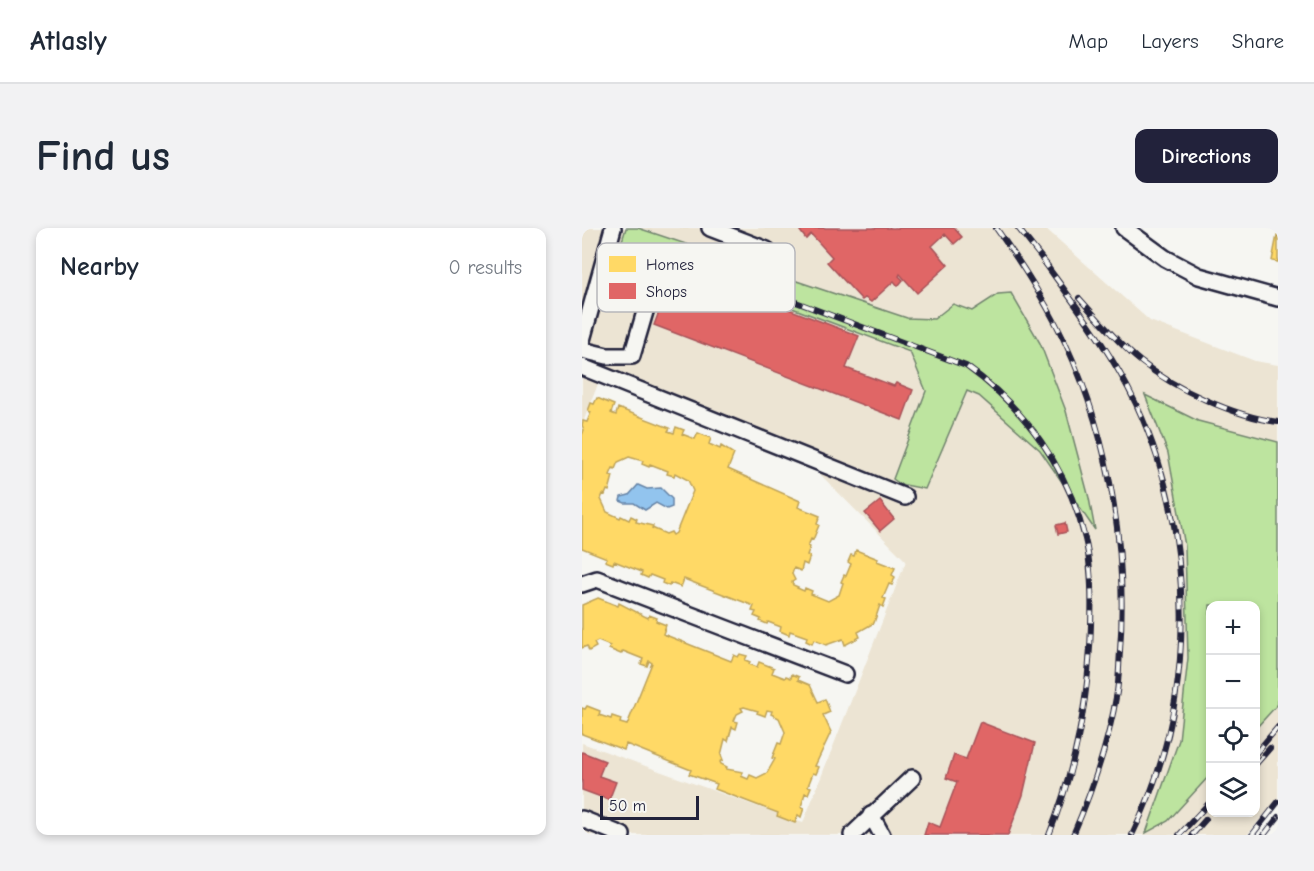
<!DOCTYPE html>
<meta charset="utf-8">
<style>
:root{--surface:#fff;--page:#f2f2f3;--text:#1f2937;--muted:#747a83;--line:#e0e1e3;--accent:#22223b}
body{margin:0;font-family:"Comic Neue",sans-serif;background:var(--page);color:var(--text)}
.controls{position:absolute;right:18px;bottom:18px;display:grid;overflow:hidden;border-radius:12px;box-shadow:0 3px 9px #0003}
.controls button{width:54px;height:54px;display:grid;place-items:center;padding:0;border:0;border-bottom:2px solid var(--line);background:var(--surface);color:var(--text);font:30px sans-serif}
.scale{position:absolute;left:18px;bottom:15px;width:99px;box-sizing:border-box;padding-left:6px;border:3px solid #22223b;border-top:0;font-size:16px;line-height:21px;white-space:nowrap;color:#22223b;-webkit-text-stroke:4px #f6f6f2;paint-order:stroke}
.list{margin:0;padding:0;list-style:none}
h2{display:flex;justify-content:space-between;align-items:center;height:78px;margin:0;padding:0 24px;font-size:26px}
h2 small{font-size:20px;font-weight:400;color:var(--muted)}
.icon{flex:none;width:33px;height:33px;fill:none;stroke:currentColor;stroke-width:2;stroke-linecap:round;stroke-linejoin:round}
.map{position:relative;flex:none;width:696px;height:607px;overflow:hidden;border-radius:12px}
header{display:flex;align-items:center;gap:36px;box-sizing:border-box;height:84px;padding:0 30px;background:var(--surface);border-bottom:2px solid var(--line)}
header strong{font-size:28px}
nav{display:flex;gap:33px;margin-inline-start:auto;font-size:21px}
.intro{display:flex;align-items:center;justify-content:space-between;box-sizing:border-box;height:144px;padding:0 36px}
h1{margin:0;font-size:42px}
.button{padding:15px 27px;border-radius:12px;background:var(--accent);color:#fff;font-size:21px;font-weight:700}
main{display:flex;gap:36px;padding:0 36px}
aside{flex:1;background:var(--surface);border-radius:12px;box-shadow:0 3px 9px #0003}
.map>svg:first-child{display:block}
.built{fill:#ece4d3;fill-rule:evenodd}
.green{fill:#bde49f;stroke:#70836d;stroke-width:1.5}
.water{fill:#92c4ee;stroke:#6583a6;stroke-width:1.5}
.homes{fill:#ffd966;stroke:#bda259;stroke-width:1.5;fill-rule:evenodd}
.shops{fill:#e06666;stroke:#a75259;stroke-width:1.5}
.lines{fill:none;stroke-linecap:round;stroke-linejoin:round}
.minor-casing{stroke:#22223b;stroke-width:20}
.minor{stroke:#f6f6f2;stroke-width:15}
.rail-casing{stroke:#22223b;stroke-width:6}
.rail{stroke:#f6f6f2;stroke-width:4;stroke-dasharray:11;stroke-linecap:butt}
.key{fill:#f6f6f2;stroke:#b6b6bb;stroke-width:1.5}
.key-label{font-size:16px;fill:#22223b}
</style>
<header>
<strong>Atlasly</strong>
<nav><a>Map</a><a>Layers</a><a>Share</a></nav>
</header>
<div class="intro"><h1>Find us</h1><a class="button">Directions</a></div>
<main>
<aside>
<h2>Nearby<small>0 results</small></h2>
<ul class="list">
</ul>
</aside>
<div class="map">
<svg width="696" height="607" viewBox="0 0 696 607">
<rect width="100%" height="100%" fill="#f6f6f2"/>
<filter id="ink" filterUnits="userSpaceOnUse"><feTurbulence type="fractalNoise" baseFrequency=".0167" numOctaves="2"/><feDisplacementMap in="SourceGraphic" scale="12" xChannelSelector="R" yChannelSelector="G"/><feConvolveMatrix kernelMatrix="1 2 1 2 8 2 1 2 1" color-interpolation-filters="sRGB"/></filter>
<g filter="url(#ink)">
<path class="built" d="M0 0H463L568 93 673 133 696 137V571L665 607H0V515L221 595 324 333 230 238 16 156 0 197ZM628 377H674V584H628Z"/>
<g class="green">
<polygon points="44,0 56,0 325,90 352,91 371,76 390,83 416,66 429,65 458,115 484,183 507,270 513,302 458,222 397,168 385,163 343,261 318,256 311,251 344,163 328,124 39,16"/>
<polygon points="563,167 616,193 696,214 696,476 674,500 674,377 628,377 628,547 586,593 564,605 597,512 606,430 603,318 586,225"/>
</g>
<polygon class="water" points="56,257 65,261 79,260 90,271 90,279 85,281 74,275 63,282 52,275 43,275 38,273 39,269 47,267"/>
<g class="homes">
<polygon points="695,7 696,7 696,34 690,33"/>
<path d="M15 170 32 177 29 185 34 187 36 180 88 200 86 203 92 205 94 199 102 202 100 206 113 211 116 205 129 210 127 216 138 221 139 218 152 226 146 241 218 273 216 279 238 288 235 296 237 297 231 312 229 311 226 318 228 319 225 327 228 328 225 337 221 335 219 343 212 340 210 346 213 352 210 354 211 357 216 359 215 360 222 363 223 360 230 363 229 366 246 373 257 367 261 355 259 354 262 347 264 348 269 336 266 334 269 327 272 328 274 322 296 331 295 333 313 340 310 347 313 349 310 357 307 356 301 370 304 371 301 379 298 377 292 395 276 404 278 409 263 417 261 411 244 417 232 412 230 416 224 413 225 409 208 403 207 407 198 403 199 399 186 394 185 396 178 393 179 391 172 388 174 384 170 383 172 378 102 351 99 359 88 355 87 358 80 355 81 352 68 347 66 350 59 347 60 344 32 333 31 336 23 333 25 330 0 320V207L2 202 0 197 1 193 5 194 9 184 6 183 9 175 12 176ZM47 229 61 233 60 236 67 239 68 236 86 243 85 246 92 248 93 245 106 252 111 263 94 305 91 307 89 304 84 306 70 300 71 298 54 294 55 291 49 288 47 292 39 288 38 290 25 284 19 271 21 266 23 267 25 262 27 263 31 248 28 247 31 240 33 241 36 234Z"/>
<path d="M16 370 36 378 37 375 66 390 67 387 75 390 74 393 84 397 81 406 149 433 152 427 156 429 158 426 165 428 163 432 168 434 167 436 175 439 177 434 192 440 190 445 203 450 204 448 209 450 210 446 217 449 216 452 228 457 236 474 243 471 248 484 241 487 249 504 233 538 237 539 234 546 231 545 226 558 229 559 226 566 223 565 219 579 222 580 219 589 216 587 213 595 195 588 196 585 133 561 135 556 107 546 109 542 44 516 42 522 0 506V480L3 481 5 478 18 483 17 487 29 491 30 488 39 491 38 495 45 497 70 435 67 433 65 438 59 436 61 431 41 423 39 426 27 421 28 418 16 413 12 415 14 419 7 423 5 418 0 420V377ZM162 479 176 483 175 485 183 488 185 482 190 483 189 486 197 490 203 504 199 516 196 515 190 530 193 531 185 545 175 550 168 547 166 551 159 548 161 544 144 541 145 539 139 536 138 534 141 532 139 527 143 511 146 513 150 499 154 501 156 494 152 493 155 486 161 483 159 480Z"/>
</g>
<g class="shops">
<polygon points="221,0 372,0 380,9 372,16 363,6 350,18 366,37 335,65 318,46 317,48 321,52 316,58 312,53 289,74 283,70 280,72 245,34 250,29 229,6 224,11 218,3"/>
<polygon points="94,38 277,108 264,140 312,158 314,155 331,162 320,192 72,97"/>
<polygon points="298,273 312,291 298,303 283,285"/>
<polygon points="483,295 485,304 476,306 474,297"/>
<polygon points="398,494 453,515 441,567 426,607 342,607 346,594 358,599 375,554 364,550 372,527 384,531"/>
<polygon points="0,524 23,533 17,548 34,554 27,572 0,562"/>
</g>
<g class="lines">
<defs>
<g id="minor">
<polyline points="128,0 185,22"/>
<polyline points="542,0 583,30 617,48 696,70"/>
<polyline points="0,112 31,0"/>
<polyline points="0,122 25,128 50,128 75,43"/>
<polyline points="0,139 323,269"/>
<polyline points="0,356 15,351 263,446"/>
<polyline points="289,587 300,607"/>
<polyline points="0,591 40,607"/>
<polyline points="270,607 330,550"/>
</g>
</defs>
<use href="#minor" class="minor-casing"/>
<use href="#minor" class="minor"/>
<defs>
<g id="rail">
<path d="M414 0C436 31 457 63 474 96 525 195 546 313 538 423 537 436 537 450 535 464 527 513 511 561 491 607"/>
<polyline points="436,0 466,38"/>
<path d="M97 30 384 138C443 180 486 240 503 311 510 339 510 369 509 397 507 470 494 539 467 607"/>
<path d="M460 31C494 78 529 123 554 176 616 309 615 476 550 607"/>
<path d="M497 70C516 91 536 115 558 133 593 161 651 188 696 194"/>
<polyline points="674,525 696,499"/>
<polyline points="674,536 688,520"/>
<polyline points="597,607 628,574"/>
<polyline points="610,607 624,591"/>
<polyline points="670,607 696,574"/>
<polyline points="682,607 696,589"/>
</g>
</defs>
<use href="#rail" class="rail-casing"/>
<use href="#rail" class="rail"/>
</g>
</g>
<rect x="15" y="15" width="198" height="69" rx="9" class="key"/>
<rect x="27" y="28" width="27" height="16" fill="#ffd966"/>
<rect x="27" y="55" width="27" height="16" fill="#e06666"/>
<g class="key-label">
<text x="64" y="42">Homes</text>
<text x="64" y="69">Shops</text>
</g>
</svg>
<div class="controls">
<button>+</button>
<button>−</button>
<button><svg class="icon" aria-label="locate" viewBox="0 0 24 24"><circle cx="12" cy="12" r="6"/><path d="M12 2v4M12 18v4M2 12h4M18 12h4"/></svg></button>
<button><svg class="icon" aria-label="layers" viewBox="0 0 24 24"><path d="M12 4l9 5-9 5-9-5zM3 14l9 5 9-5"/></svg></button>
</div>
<div class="scale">50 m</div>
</div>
</main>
